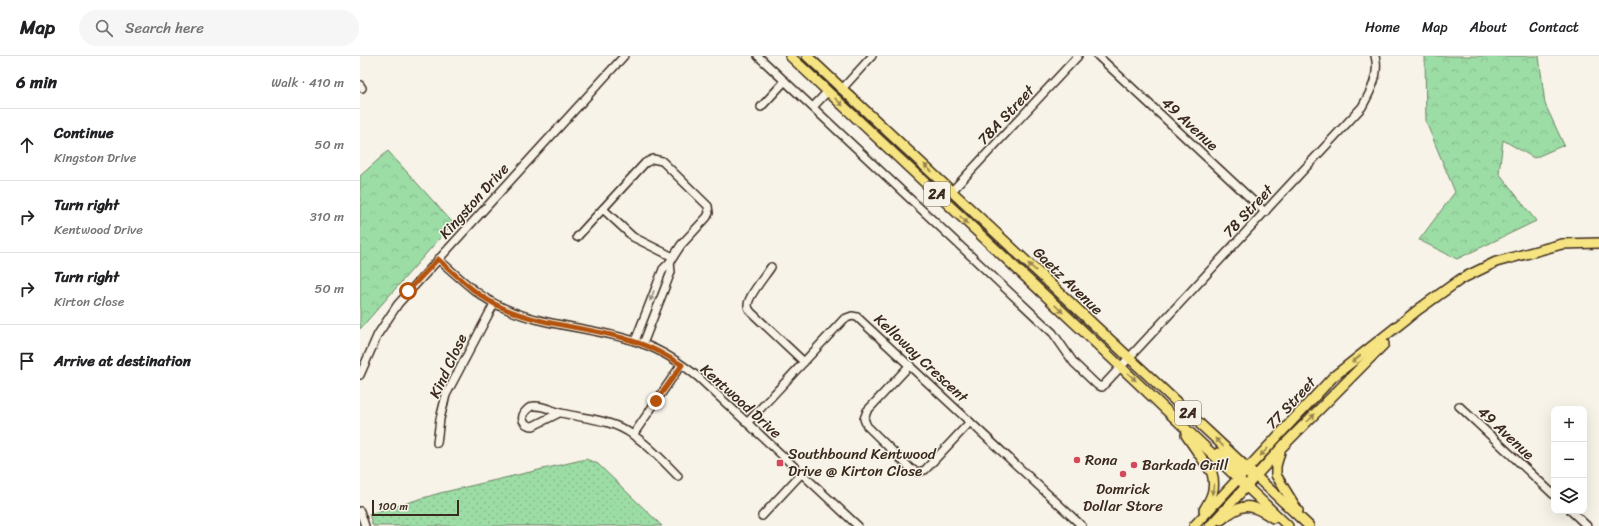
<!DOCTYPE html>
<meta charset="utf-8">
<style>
:root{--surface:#fff;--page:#f6f6f6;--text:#202124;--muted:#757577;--line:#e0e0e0}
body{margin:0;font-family:Sriracha,sans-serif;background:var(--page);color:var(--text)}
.controls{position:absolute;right:12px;bottom:12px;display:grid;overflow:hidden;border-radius:8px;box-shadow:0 4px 16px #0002}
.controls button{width:36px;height:36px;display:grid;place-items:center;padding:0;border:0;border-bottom:1px solid var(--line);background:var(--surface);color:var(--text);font:20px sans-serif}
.scale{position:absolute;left:12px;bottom:10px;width:87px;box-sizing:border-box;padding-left:4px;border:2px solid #3b2a1e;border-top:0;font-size:11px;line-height:14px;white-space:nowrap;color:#3b2a1e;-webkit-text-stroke:3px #f7f3e8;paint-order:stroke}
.stop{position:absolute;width:12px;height:12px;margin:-9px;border:3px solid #b45309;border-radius:50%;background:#fff}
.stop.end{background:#b45309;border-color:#fff;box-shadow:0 1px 4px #0008}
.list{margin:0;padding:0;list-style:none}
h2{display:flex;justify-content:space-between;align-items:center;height:52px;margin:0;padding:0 16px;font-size:17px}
h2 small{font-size:13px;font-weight:400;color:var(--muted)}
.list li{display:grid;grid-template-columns:26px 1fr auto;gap:12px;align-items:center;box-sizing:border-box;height:72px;padding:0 16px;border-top:1px solid var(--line)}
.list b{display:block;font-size:15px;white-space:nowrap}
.list p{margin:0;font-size:13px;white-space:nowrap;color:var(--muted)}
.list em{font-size:13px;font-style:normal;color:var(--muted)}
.icon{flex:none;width:22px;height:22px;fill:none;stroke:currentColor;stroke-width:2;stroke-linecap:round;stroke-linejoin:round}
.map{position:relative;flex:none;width:1239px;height:470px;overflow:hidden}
header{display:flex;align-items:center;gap:24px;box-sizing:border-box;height:56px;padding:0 20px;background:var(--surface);border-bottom:1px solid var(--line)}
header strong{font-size:19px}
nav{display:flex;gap:22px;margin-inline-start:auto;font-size:14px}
.search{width:280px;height:36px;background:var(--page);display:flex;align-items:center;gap:10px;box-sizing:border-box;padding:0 14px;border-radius:22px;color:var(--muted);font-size:15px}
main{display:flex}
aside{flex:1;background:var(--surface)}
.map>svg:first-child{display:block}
.forest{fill:url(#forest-crowns);stroke:#6c8362}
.park{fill:url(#park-dots);stroke:#6c8362}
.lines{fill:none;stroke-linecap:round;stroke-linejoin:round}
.minor-casing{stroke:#3b2a1e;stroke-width:10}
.major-casing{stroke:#3b2a1e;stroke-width:12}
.minor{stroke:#f7f3e8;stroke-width:7}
.major{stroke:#f6e381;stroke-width:9}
.oneway{fill:#988650}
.oneway2{fill:#998e83}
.route{stroke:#b45309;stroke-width:5}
.poi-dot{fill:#d1495b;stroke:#f7f3e8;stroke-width:1.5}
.labels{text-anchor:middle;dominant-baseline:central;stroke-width:3;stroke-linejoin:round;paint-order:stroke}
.shield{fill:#f7f3e8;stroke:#73665b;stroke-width:1}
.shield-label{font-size:14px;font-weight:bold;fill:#3b2a1e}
.street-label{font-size:15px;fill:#3b2a1e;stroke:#f7f3e8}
.poi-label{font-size:15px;fill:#3b2a1e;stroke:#f7f3e8;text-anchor:start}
</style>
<header>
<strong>Map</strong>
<div class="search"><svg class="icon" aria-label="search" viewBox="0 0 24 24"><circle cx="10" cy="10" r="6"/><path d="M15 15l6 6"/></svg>Search here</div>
<nav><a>Home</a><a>Map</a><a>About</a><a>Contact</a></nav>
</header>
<main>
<aside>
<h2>6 min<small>Walk · 410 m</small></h2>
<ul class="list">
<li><svg class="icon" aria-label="ahead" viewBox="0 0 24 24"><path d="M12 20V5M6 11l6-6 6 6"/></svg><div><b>Continue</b><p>Kingston Drive</p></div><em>50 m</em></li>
<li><svg class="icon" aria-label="right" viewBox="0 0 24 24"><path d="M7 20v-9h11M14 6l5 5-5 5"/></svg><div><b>Turn right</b><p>Kentwood Drive</p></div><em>310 m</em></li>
<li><svg class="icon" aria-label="right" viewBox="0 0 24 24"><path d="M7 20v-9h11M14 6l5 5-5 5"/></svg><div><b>Turn right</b><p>Kirton Close</p></div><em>50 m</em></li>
<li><svg class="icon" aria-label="arrive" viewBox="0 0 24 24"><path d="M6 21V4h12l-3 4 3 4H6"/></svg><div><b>Arrive at destination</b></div></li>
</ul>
</aside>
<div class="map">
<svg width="1239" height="470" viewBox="0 0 1239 470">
<defs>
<pattern id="forest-crowns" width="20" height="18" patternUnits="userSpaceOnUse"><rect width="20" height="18" fill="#9cdca5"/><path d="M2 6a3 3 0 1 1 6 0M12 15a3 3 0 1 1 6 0" fill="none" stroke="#87bd8e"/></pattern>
<pattern id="park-dots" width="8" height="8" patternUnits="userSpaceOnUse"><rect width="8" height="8" fill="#9cdca5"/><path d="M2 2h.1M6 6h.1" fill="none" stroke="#87bd8e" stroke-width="1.8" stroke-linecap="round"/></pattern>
</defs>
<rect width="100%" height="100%" fill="#f7f3e8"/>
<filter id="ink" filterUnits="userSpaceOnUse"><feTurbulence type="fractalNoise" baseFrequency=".025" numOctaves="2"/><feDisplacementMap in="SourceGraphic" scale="8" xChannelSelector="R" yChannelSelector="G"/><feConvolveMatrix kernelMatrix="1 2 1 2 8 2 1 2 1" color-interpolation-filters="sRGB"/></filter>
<g filter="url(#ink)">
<g class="forest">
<polygon points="1065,0 1179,0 1185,48 1204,89 1174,102 1143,84 1139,117 1176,165 1097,203 1059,184 1095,136 1066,66"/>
<polygon points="28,95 93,167 0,273 0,120"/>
</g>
<polygon class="park" points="226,403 238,408 302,470 13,470 9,458 80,437"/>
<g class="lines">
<defs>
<g id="minor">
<path d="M398 0 693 277 714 307 737 329 742 331 1002 51C1011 35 1020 18 1015 0"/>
<polyline points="738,0 905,156"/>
<polyline points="0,29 2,32"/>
<polyline points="482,33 512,0"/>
<polyline points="401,51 425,25"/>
<polyline points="453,51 468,35"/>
<polyline points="592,135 718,0"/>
<polyline points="243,153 273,181 313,201"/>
<polyline points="217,181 285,107 293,103 302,105 348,150 349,157 347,161 321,189 310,206 303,213 275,285"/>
<path d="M78 203C99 221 118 241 144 252 188 272 238 271 283 288 303 295 322 308 338 321L498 470"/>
<path d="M411 211C406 219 388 240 388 249 388 252 390 255 392 257L444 306"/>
<polyline points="283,288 311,216 310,206"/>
<polyline points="550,309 507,355 504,363 507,370 551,413 558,416 565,414 610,366"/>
<polyline points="0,319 18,278 38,248 264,0"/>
<polyline points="1099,350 1194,439"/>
<path d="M199 357 173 370C167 370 161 366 163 359 165 355 170 350 174 350 184 349 191 355 201 357 226 363 251 363 273 379 290 390 304 406 318 420"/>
<polyline points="387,367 484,263 492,260 497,261 722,470"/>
<polyline points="273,379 321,309"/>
<polyline points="77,387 80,363 86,339 134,248"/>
<polyline points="0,455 5,470"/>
<polyline points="1211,455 1227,470"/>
<polyline points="402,460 441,418"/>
</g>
<g id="major">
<polyline points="430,0 723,275 928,470"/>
<polyline points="447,0 949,470"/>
<path d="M826 379 852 417C856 432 852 441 844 454"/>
<polyline points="920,396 916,410 916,419 938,455"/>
<polyline points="858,397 888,418"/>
<path d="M861 464C883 446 890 447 913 462"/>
<polyline points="834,470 973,321 1059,253 1101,223 1136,206 1202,188 1239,187"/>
<polyline points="850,470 923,390 1024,288"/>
</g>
</defs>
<use href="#minor" class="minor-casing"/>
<use href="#major" class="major-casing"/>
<use href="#minor" class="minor"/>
<use href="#major" class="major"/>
</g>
<defs><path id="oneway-solid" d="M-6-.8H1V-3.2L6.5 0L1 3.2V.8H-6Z"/></defs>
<g class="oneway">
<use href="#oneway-solid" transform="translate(479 46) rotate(43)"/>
<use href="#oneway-solid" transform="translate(568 112) rotate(-137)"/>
<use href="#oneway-solid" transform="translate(604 164) rotate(43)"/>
<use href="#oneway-solid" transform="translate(672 211) rotate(-136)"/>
<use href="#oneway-solid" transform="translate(699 253) rotate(43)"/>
<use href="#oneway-solid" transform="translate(996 303) rotate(141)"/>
<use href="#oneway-solid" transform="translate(772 321) rotate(43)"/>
<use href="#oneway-solid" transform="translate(951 362) rotate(-46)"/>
<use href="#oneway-solid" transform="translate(859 386) rotate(-137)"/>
<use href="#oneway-solid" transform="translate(904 396) rotate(134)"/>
<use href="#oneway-solid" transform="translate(853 433) rotate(101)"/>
</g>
<use class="oneway2" href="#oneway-solid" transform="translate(292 240) rotate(111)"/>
</g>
<g class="lines" filter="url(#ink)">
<path class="route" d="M48 235 78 203C98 221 118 241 143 252 188 272 239 271 284 289 298 294 310 302 322 309L296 345"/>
</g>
<g class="poi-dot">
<circle cx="717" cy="404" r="4"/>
<rect x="416" y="403" width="8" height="8" rx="2"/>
<circle cx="774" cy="409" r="4"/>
<circle cx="763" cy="418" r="4"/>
</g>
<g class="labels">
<g class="shield">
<rect x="564" y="126" width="26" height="24" rx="3"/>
<rect x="815" y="345" width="26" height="24" rx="3"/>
</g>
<g class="shield-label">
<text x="577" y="138">2A</text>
<text x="828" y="357">2A</text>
</g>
<g class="street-label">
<text transform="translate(646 59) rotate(-47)">78A Street</text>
<text transform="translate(830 68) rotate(43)">49 Avenue</text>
<text transform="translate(114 145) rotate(-48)">Kingston Drive</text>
<text transform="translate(888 155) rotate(-47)">78 Street</text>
<text transform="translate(708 225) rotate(44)">Gaetz Avenue</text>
<text transform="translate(561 302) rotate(43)">Kelloway Crescent</text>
<text transform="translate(88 310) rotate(-65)">Kind Close</text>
<text transform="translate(381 345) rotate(42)">Kentwood Drive</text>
<text transform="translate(931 347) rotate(-47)">77 Street</text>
<text transform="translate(1146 377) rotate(43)">49 Avenue</text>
</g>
<g class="poi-label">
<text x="428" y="398">Southbound Kentwood<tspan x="428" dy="17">Drive @ Kirton Close</tspan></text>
<text x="725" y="404">Rona</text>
<text x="782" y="409">Barkada Grill</text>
<text x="763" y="433" text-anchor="middle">Domrick<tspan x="763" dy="17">Dollar Store</tspan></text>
</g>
</g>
</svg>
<div class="controls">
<button>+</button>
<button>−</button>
<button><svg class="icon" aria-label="layers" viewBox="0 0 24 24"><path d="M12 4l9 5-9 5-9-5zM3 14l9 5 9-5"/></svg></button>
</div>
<div class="scale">100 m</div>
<div class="stop" style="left:48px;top:235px"></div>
<div class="stop end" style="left:296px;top:345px"></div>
</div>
</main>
